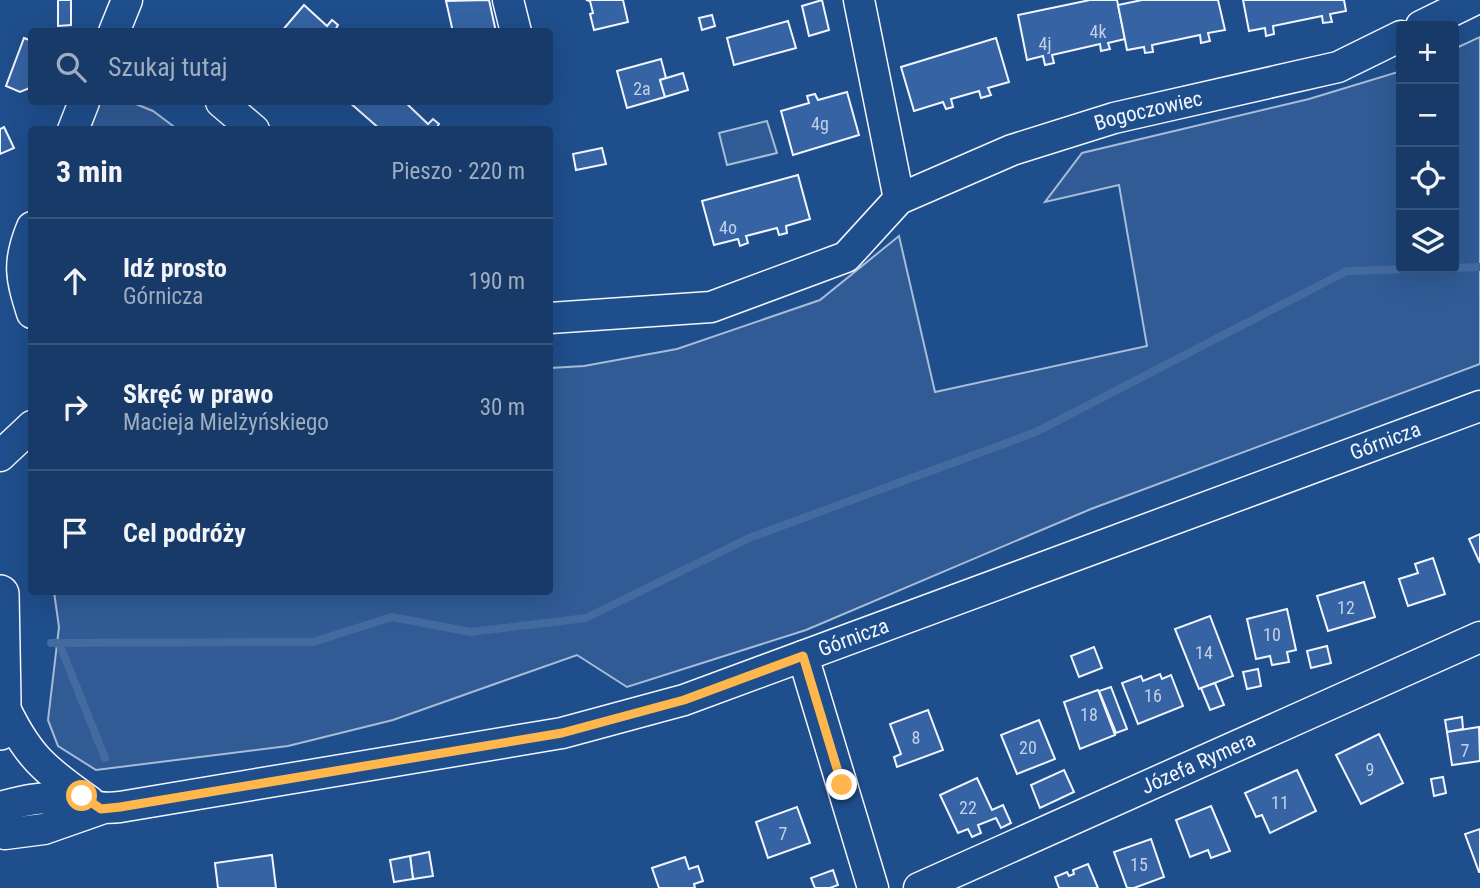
<!DOCTYPE html>
<html lang="pl">
<meta charset="utf-8">
<style>
:root{--surface:#173a69;--page:#244571;--text:#f1f3f6;--muted:#9eadc0;--line:#36547d}
body{margin:0;font-family:"Roboto Condensed",sans-serif;background:var(--page);color:var(--text)}
.controls{position:absolute;right:21px;top:21px;display:grid;overflow:hidden;border-radius:7px;box-shadow:0 7px 28px #0002}
.controls button{width:63px;height:63px;display:grid;place-items:center;padding:0;border:0;border-bottom:2px solid var(--line);background:var(--surface);color:var(--text);font:35px sans-serif}
.stop{position:absolute;width:21px;height:21px;margin:-16px;border:5px solid #ffb74d;border-radius:50%;background:#fff}
.stop.end{background:#ffb74d;border-color:#fff;box-shadow:0 2px 7px #0008}
.list{margin:0;padding:0;list-style:none}
h2{display:flex;justify-content:space-between;align-items:center;height:91px;margin:0;padding:0 28px;font-size:30px}
h2 small{font-size:23px;font-weight:400;color:var(--muted)}
.list li{display:grid;grid-template-columns:46px 1fr auto;gap:21px;align-items:center;box-sizing:border-box;height:126px;padding:0 28px;border-top:2px solid var(--line)}
.list b{display:block;font-size:26px;white-space:nowrap}
.list p{margin:0;font-size:23px;white-space:nowrap;color:var(--muted)}
.list em{font-size:23px;font-style:normal;color:var(--muted)}
.icon{flex:none;width:38px;height:38px;fill:none;stroke:currentColor;stroke-width:2;stroke-linecap:round;stroke-linejoin:round}
.map{position:relative;flex:none;width:1480px;height:888px;overflow:hidden}
.search{position:absolute;background:var(--surface);box-shadow:0 7px 28px #0002;left:28px;top:28px;width:525px;height:77px;display:flex;align-items:center;gap:18px;box-sizing:border-box;padding:0 24px;border-radius:7px;color:var(--muted);font-size:26px}
.panel{position:absolute;background:var(--surface);box-shadow:0 7px 28px #0002;left:28px;top:126px;width:525px;height:469px;border-radius:7px}
.map>svg:first-child{display:block}
.built{fill:#305b95;stroke:#a8bbd7;stroke-width:2}
.lines{fill:none;stroke-linecap:round;stroke-linejoin:round}
.stream{stroke:#446ba0;stroke-width:8}
.building{fill:#3563a3;stroke:#f2f6ff;stroke-width:2}
.minor-casing{stroke:#f2f6ff;stroke-width:33}
.major-casing{stroke:#f2f6ff;stroke-width:40}
.minor{stroke:#1f4e8c;stroke-width:30}
.major{stroke:#1f4e8c;stroke-width:37}
.route{stroke:#ffb74d;stroke-width:9}
.labels{text-anchor:middle;dominant-baseline:central;stroke-width:5;stroke-linejoin:round;paint-order:stroke}
.number-label{font-size:18px;fill:#c3d1e8}
.street-label{font-size:21px;fill:#f2f6ff;stroke:#1f4e8c}
</style>
<div class="map">
<svg width="1480" height="888" viewBox="0 0 1480 888">
<rect width="100%" height="100%" fill="#1f4e8c"/>
<g class="built">
<polygon points="1480,37 1480,364 1091,509 806,630 627,687 577,655 393,720 288,746 96,770 58,746 48,720 59,627 54,592 550,592 550,368 584,366 677,349 820,300 899,236 935,392 1147,346 1119,185 1045,202 1082,153 1309,99 1401,71 1401,268 1454,268 1454,49"/>
<polygon points="100,102 131,102 153,111 177,129 90,129"/>
<polygon points="767,121 777,153 727,165 719,133"/>
</g>
<g class="lines">
<g class="stream">
<polyline points="51,643 313,642 392,617 470,632 586,618 749,538 1036,432 1347,271 1480,267"/>
<polyline points="59,643 105,758"/>
</g>
</g>
<g class="building">
<polygon points="58,0 71,0 71,25 58,26"/>
<polygon points="489,0 496,32 453,32 446,1"/>
<polygon points="586,0 623,0 628,22 594,30 590,14 593,13 590,1"/>
<polygon points="822,0 829,30 809,36 802,6"/>
<polygon points="1090,0 1117,0 1125,39 1108,43 1110,49 1101,51 1100,44 1052,55 1054,63 1045,65 1043,56 1027,60 1018,15"/>
<polygon points="1142,0 1218,0 1225,30 1208,33 1210,41 1201,43 1200,35 1152,45 1153,52 1145,53 1144,47 1127,50 1118,5"/>
<polygon points="1243,0 1344,0 1346,11 1330,14 1332,22 1323,23 1322,16 1273,26 1274,34 1266,36 1265,28 1249,31"/>
<polygon points="304,5 327,26 332,20 338,25 334,32 281,32"/>
<polygon points="712,15 715,26 702,30 699,18"/>
<polygon points="788,21 796,48 734,65 727,38"/>
<polygon points="24,38 32,41 32,87 20,92 6,86"/>
<polygon points="996,38 1009,82 988,88 991,95 981,98 979,91 951,99 953,107 946,109 943,102 914,111 901,67"/>
<polygon points="661,59 666,78 660,80 665,97 627,108 617,71"/>
<polygon points="683,73 688,90 665,97 660,80"/>
<polygon points="847,92 859,135 793,155 781,111 809,103 807,96 815,94 818,100"/>
<polygon points="349,102 405,102 428,124 433,119 439,124 435,130 381,130"/>
<polygon points="4,127 14,148 0,154 0,129"/>
<polygon points="602,148 606,164 576,170 573,154"/>
<polygon points="798,175 810,219 786,226 787,233 779,235 777,228 746,236 748,243 740,246 738,239 714,245 702,201"/>
<polygon points="1480,534 1480,563 1469,539"/>
<polygon points="1433,558 1445,594 1408,606 1399,579 1418,573 1415,564"/>
<polygon points="1364,582 1375,617 1328,631 1317,596"/>
<polygon points="1287,609 1296,650 1287,652 1289,662 1272,665 1270,656 1256,659 1247,619"/>
<polygon points="1210,616 1233,676 1199,689 1175,629"/>
<polygon points="1327,646 1331,663 1311,668 1307,651"/>
<polygon points="1094,647 1102,668 1079,677 1071,656"/>
<polygon points="1258,669 1261,686 1247,689 1243,672"/>
<polygon points="1160,674 1162,679 1171,675 1183,706 1138,724 1122,683 1141,676 1143,681"/>
<polygon points="1215,683 1224,705 1210,710 1201,688"/>
<polygon points="1111,687 1127,729 1116,733 1099,691"/>
<polygon points="1098,690 1115,735 1080,749 1064,702"/>
<polygon points="928,710 943,750 897,767 894,757 901,754 890,724"/>
<polygon points="1462,717 1463,729 1447,732 1445,720"/>
<polygon points="1039,720 1055,759 1017,774 1001,735"/>
<polygon points="1479,727 1480,761 1452,765 1447,732"/>
<polygon points="1379,734 1403,783 1361,804 1336,755"/>
<polygon points="1064,770 1074,792 1040,808 1031,785"/>
<polygon points="1297,770 1316,811 1270,833 1262,815 1256,817 1245,793"/>
<polygon points="1443,777 1446,793 1434,796 1431,779"/>
<polygon points="977,778 992,810 1003,805 1011,823 1001,828 996,818 978,825 981,833 972,837 968,829 958,833 940,795"/>
<polygon points="1211,806 1230,851 1211,858 1208,850 1190,857 1176,820"/>
<polygon points="797,807 810,843 768,858 756,822"/>
<polygon points="1480,829 1480,872 1479,872 1465,834"/>
<polygon points="1151,839 1164,877 1134,888 1127,888 1114,852"/>
<polygon points="429,852 433,876 413,879 410,856"/>
<polygon points="272,855 276,888 218,888 215,863"/>
<polygon points="410,856 413,879 394,882 390,860"/>
<polygon points="685,857 689,869 698,866 703,881 694,884 695,888 659,888 652,868"/>
<polygon points="1088,864 1098,888 1059,888 1055,877 1067,872 1069,876 1074,874 1073,870"/>
<polygon points="833,870 838,885 830,888 815,888 811,878"/>
</g>
<g class="lines">
<defs>
<g id="minor">
<polyline points="508,0 516,32"/>
<polyline points="859,0 899,199"/>
<polyline points="1421,26 1474,0"/>
<polyline points="114,32 127,0"/>
<polyline points="221,102 254,130"/>
<polyline points="73,130 84,102"/>
<path d="M32 227C17 263 21 278 32 313"/>
<path id="s1" d="M550 318 711 307 846 257 899 199 1012 150 1114 118 1338 67 1401 36"/>
<polyline points="0,456 32,426"/>
<polyline points="803,656 873,888"/>
<path d="M2 702C26 754 42 768 89 801"/>
<path id="s2" d="M0 807C19 802 40 796 60 799 84 802 94 810 120 807L562 733 684 700 1480 406"/>
<polyline points="0,832 5,834 44,829 101,809"/>
<path id="s3" d="M919 888 1480 637"/>
</g>
<polyline id="major" points="0,594 2,702 0,731"/>
</defs>
<use href="#minor" class="minor-casing"/>
<use href="#major" class="major-casing"/>
<use href="#minor" class="minor"/>
<use href="#major" class="major"/>
</g>
<g class="lines">
<polyline class="route" points="82,796 101,809 120,807 562,733 684,700 803,656 842,785"/>
</g>
<g class="labels">
<g class="number-label">
<text x="1098" y="31">4k</text>
<text x="1045" y="43">4j</text>
<text x="642" y="88">2a</text>
<text x="820" y="123">4g</text>
<text x="728" y="227">4o</text>
<text x="1346" y="607">12</text>
<text x="1272" y="634">10</text>
<text x="1204" y="652">14</text>
<text x="1153" y="695">16</text>
<text x="1089" y="714">18</text>
<text x="916" y="737">8</text>
<text x="1028" y="747">20</text>
<text x="1465" y="750">7</text>
<text x="1370" y="769">9</text>
<text x="1280" y="802">11</text>
<text x="968" y="807">22</text>
<text x="783" y="833">7</text>
<text x="1139" y="864">15</text>
</g>
<g class="street-label">
<text stroke="none"><textPath href="#s1" startOffset="649">Bogoczowiec</textPath></text>
<text stroke="none"><textPath href="#s2" startOffset="1444">Górnicza</textPath></text>
<text stroke="none"><textPath href="#s2" startOffset="877">Górnicza</textPath></text>
<text stroke="none"><textPath href="#s3" startOffset="306">Józefa Rymera</textPath></text>
</g>
</g>
</svg>
<div class="controls">
<button>+</button>
<button>−</button>
<button><svg class="icon" aria-label="locate" viewBox="0 0 24 24"><circle cx="12" cy="12" r="6"/><path d="M12 2v4M12 18v4M2 12h4M18 12h4"/></svg></button>
<button><svg class="icon" aria-label="layers" viewBox="0 0 24 24"><path d="M12 4l9 5-9 5-9-5zM3 14l9 5 9-5"/></svg></button>
</div>
<div class="stop" style="left:82px;top:796px"></div>
<div class="stop end" style="left:842px;top:785px"></div>
<div class="search"><svg class="icon" aria-label="search" viewBox="0 0 24 24"><circle cx="10" cy="10" r="6"/><path d="M15 15l6 6"/></svg>Szukaj tutaj</div>
<section class="panel">
<h2>3 min<small>Pieszo · 220 m</small></h2>
<ul class="list">
<li><svg class="icon" aria-label="ahead" viewBox="0 0 24 24"><path d="M12 20V5M6 11l6-6 6 6"/></svg><div><b>Idź prosto</b><p>Górnicza</p></div><em>190 m</em></li>
<li><svg class="icon" aria-label="right" viewBox="0 0 24 24"><path d="M7 20v-9h11M14 6l5 5-5 5"/></svg><div><b>Skręć w prawo</b><p>Macieja Mielżyńskiego</p></div><em>30 m</em></li>
<li><svg class="icon" aria-label="arrive" viewBox="0 0 24 24"><path d="M6 21V4h12l-3 4 3 4H6"/></svg><div><b>Cel podróży</b></div></li>
</ul>
</section>
</div>
